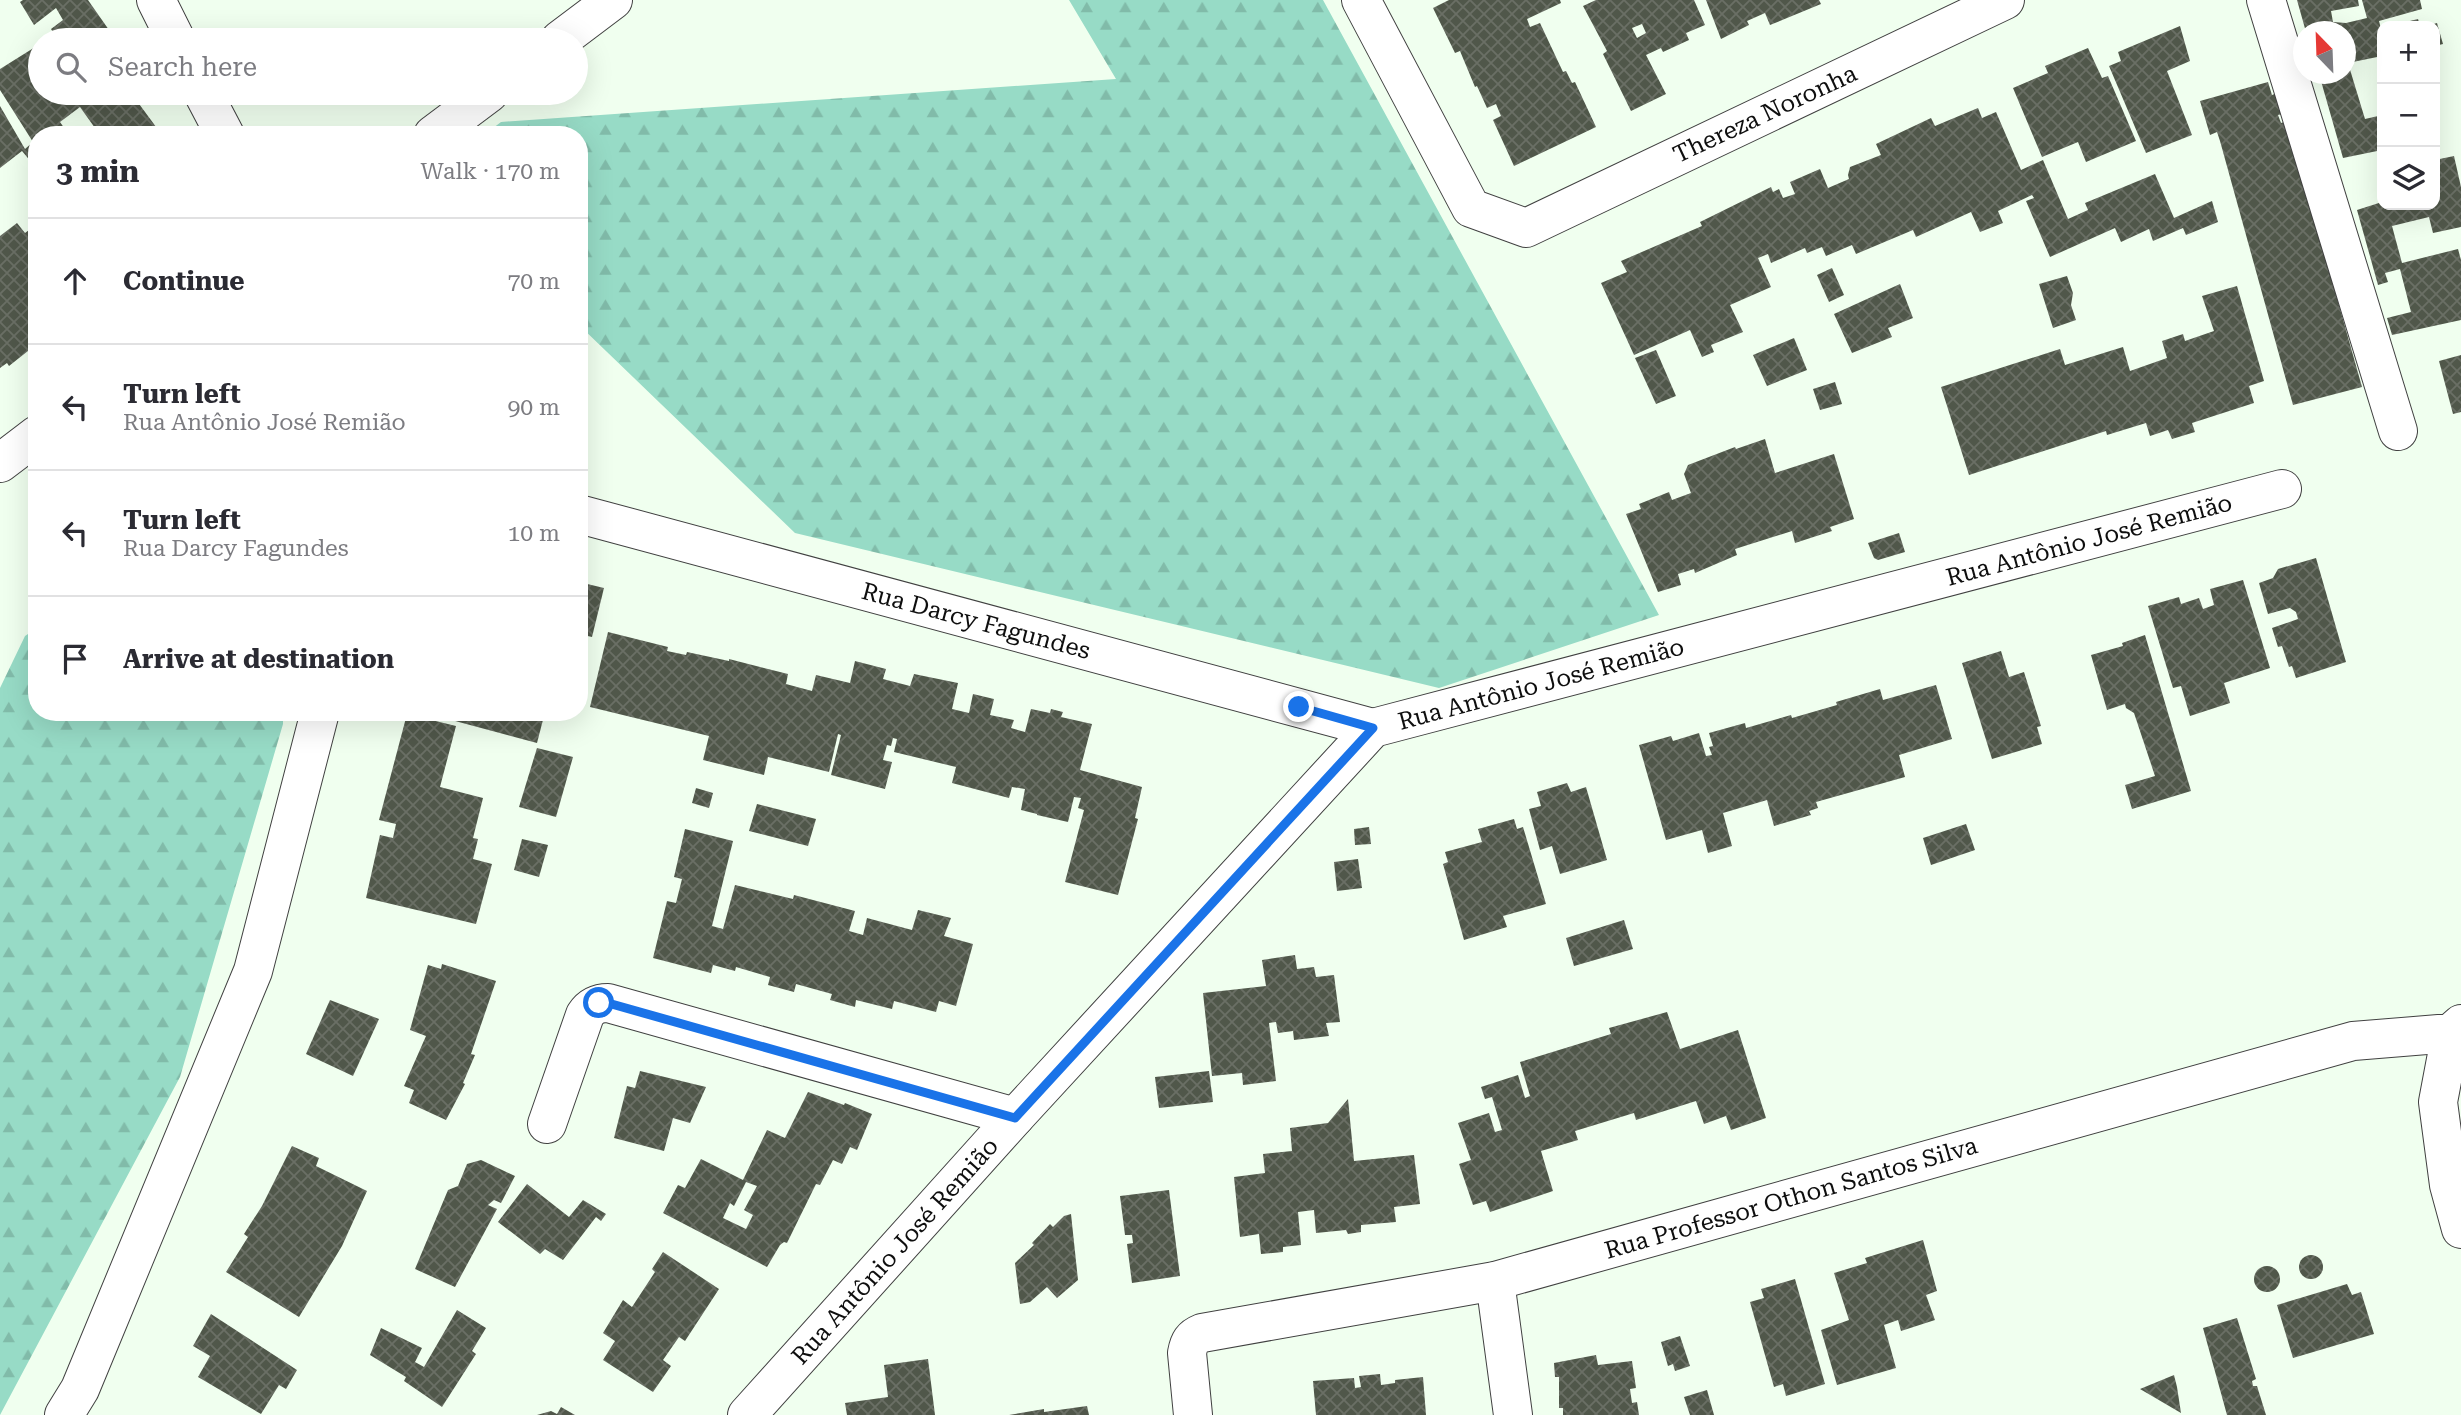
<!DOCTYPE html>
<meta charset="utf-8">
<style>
:root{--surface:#fff;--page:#f7f7f7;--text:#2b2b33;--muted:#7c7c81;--line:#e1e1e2}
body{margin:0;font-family:"Roboto Serif",serif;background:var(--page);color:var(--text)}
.controls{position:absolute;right:21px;top:21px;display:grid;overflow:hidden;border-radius:14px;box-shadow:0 7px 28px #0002}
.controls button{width:63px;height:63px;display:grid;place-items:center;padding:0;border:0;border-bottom:2px solid var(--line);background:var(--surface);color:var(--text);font:35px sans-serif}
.compass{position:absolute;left:2293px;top:21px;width:63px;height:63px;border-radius:50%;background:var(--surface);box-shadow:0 7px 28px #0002;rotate:337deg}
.stop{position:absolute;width:21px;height:21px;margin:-16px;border:5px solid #1a73e8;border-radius:50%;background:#fff}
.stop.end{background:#1a73e8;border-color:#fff;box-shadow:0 2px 7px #0008}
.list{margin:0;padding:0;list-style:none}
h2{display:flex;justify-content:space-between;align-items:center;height:91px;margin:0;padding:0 28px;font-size:30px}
h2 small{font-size:23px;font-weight:400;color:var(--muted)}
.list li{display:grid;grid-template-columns:46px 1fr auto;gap:21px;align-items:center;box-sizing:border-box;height:126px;padding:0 28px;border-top:2px solid var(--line)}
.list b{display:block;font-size:26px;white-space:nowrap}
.list p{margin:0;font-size:23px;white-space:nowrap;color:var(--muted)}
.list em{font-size:23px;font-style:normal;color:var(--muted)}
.icon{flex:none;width:38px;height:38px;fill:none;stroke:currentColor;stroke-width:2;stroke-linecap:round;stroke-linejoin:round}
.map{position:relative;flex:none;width:2461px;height:1415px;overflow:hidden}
.search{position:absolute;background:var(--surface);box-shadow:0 7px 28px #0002;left:28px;top:28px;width:560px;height:77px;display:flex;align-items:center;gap:18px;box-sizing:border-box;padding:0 24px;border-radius:38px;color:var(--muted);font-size:26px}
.panel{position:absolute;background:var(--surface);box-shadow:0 7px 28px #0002;left:28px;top:126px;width:560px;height:595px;border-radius:28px}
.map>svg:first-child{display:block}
.forest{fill:url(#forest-firs)}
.building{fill:url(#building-cross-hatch);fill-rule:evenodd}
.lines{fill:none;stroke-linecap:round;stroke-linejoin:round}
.minor-casing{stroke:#414141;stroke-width:40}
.minor{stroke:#fff;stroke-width:38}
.route{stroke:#1a73e8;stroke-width:9}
.labels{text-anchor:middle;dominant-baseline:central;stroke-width:7;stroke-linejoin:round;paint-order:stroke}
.street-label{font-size:24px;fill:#0e0e0e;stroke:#fff}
</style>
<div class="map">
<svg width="2461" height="1415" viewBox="0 0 2461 1415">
<defs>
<pattern id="forest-firs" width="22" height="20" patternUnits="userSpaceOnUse" patternTransform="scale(1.75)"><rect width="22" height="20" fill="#97dbc6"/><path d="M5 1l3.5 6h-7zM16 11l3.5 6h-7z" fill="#81bba9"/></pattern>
<pattern id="building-cross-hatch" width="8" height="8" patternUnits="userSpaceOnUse" patternTransform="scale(1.75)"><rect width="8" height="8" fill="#50574a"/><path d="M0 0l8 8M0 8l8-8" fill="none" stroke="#6a6f65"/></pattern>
</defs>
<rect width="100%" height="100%" fill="#f0ffef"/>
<g class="forest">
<polygon points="1069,0 1323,0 1659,615 1439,688 795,533 579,325 579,135 484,135 501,122 1116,79"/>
<polygon points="37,628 37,712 283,712 283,724 180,1077 0,1415 0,688 25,636"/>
</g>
<g class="building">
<polygon points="23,0 88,0 116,40 58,40 51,29 63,20 56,8 34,25 20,2"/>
<polygon points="1449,0 1560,0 1561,3 1527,19 1530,27 1540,23 1563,72 1566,71 1572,83 1575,82 1596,127 1514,166 1493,120 1501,116 1496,104 1487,108 1477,86 1475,87 1460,51 1455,53 1433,8"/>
<path d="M1596 0H1694L1705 25 1686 33 1689 40 1663 52 1661 48 1646 55 1666 94 1631 111 1603 54 1607 51 1583 6ZM1642 24 1646 33 1637 38 1632 28Z"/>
<polygon points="1706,0 1819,0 1821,4 1770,25 1765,13 1747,21 1749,25 1721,39"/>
<polygon points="2297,0 2358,0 2359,6 2331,11 2333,22 2346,23 2367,18 2362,0 2420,0 2422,9 2379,21 2382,33 2382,56 2348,63 2365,119 2378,116 2382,134 2382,150 2343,158 2319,74 2346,74 2346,32 2306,32"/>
<polygon points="2418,19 2420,26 2394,26 2394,25"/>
<polygon points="2437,23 2443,44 2435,46 2435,26 2430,25"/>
<polygon points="2180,26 2190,61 2167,71 2192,135 2146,153 2109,66 2121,61 2118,52"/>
<polygon points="40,44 40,93 75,93 83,105 98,93 131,93 162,135 86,135 95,128 80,107 60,122 69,135 37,135 37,169 22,151 0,168 0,106 25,149 33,142 0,90 0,69"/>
<polygon points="2088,48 2102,78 2108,76 2136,141 2086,162 2078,142 2042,157 2013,88 2048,73 2045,66"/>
<polygon points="2268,82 2272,95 2282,91 2288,113 2278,115 2281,123 2287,121 2362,387 2293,405 2220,141 2217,132 2210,135 2200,101"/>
<polygon points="1978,108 1982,118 1996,112 2021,170 2043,160 2068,219 2088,210 2085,203 2155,174 2174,218 2212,201 2218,222 2186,235 2183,228 2153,241 2149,229 2121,242 2115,228 2050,257 2026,201 2034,198 2032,195 1998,211 2003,223 1980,232 1971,212 1916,237 1913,230 1856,254 1852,245 1826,256 1822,247 1807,253 1805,248 1771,263 1768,254 1758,258 1771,287 1730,305 1743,332 1711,345 1714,352 1702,357 1690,330 1634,355 1601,283 1627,272 1621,261 1702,226 1700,222 1771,187 1773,192 1779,189 1783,198 1795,194 1790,182 1820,169 1828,188 1849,179 1848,175 1850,167 1881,155 1876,144 1931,118 1935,126"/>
<polygon points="2454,156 2461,187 2461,227 2433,233 2429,217 2392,226 2402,263 2458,249 2461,260 2461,320 2392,335 2387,318 2411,312 2400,269 2385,273 2388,282 2378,285 2357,210 2382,202 2382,205 2435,205 2435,160"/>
<polygon points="17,223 25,233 37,224 37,341 30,345 33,347 9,366 7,363 0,368 0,236"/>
<polygon points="1832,268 1844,295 1829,302 1817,275"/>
<polygon points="2067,276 2073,293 2071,305 2076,320 2053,328 2039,284"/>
<polygon points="1900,284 1913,318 1888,328 1892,337 1852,353 1834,314"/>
<polygon points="2237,286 2264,381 2249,386 2254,403 2192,423 2195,432 2172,439 2168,430 2150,436 2146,423 2107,435 2106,431 1969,475 1941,387 2060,349 2065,365 2123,347 2130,371 2167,358 2162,341 2183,334 2185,341 2214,331 2202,296"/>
<polygon points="1794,338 1807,370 1767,386 1753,355"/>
<polygon points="1656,350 1676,396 1656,404 1635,358"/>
<polygon points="2461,355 2461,412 2453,414 2439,361"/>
<polygon points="1835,382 1842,404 1820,410 1813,389"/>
<polygon points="1765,439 1775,473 1834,454 1854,519 1830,527 1832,531 1795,543 1792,531 1735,549 1737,555 1695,573 1694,569 1678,574 1681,585 1658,592 1626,514 1641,509 1639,504 1669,492 1672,500 1691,493 1684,474 1688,465 1735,447 1736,449"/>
<polygon points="1899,533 1905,552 1878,560 1874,558 1868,543"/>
<polygon points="2316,558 2346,662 2296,678 2292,666 2289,667 2282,646 2278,647 2272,628 2298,619 2296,612 2290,608 2268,614 2259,583 2273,578 2278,569"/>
<polygon points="2243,580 2270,668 2224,683 2230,703 2190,716 2181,686 2173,688 2148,606 2179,597 2181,604 2199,598 2203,609 2214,605 2210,589"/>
<polygon points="579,582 604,588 592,637 579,634"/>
<polygon points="608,632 668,647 667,651 686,655 687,652 729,661 729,659 788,674 786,684 812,691 816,675 850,683 855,661 886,669 883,679 910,686 914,674 958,683 952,709 969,713 973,694 994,699 990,715 1014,720 1011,728 1025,732 1031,709 1050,713 1051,709 1063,712 1061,717 1092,724 1080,770 1142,787 1135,818 1138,819 1118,895 1065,882 1084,810 1078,808 1081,798 1074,797 1068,822 1037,815 1037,814 1021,810 1025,789 1012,787 1009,798 952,783 956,767 894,752 897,739 893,738 891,746 887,745 883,760 892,762 885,789 831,775 841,735 838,734 829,772 768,757 764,775 703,760 709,736 590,707"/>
<polygon points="2145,635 2191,791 2132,809 2125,785 2155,776 2134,713 2126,708 2125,704 2107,710 2091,655 2123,646 2122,643"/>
<polygon points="2001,651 2009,677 2024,672 2041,726 2037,727 2042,744 1992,759 1962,663"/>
<polygon points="1936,685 1952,739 1899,755 1905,777 1816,802 1818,808 1809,811 1811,815 1774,826 1767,800 1723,813 1732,846 1708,853 1702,830 1666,840 1639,745 1671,736 1673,741 1699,733 1706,756 1712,755 1709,747 1713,746 1709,733 1745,723 1746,728 1791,715 1792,718 1837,705 1836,702 1880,689 1883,700"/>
<polygon points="446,712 545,712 537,743 444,718"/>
<polygon points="407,714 456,726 440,787 483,798 473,838 478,839 473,859 492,864 476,924 366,898 380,835 393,838 396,824 379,820"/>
<polygon points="537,748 573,757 556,817 519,807"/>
<polygon points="1567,783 1571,792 1586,787 1607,860 1560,874 1552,846 1540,850 1529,809 1541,806 1537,792"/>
<polygon points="696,788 713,793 709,808 692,803"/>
<polygon points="757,804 816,819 808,846 749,831"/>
<polygon points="1514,819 1517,829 1523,827 1546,904 1503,916 1507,927 1464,940 1443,864 1448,862 1445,852 1482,842 1478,829"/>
<polygon points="1966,824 1975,850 1931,865 1923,838"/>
<polygon points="1369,827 1371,844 1355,845 1354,829"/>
<polygon points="685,829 733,841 712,926 723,929 735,885 793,899 794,895 855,911 849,931 863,935 867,918 912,930 918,910 951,918 944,936 973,944 956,1006 939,1001 936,1012 894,1001 892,1009 856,1000 855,1007 830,1000 832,994 796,984 794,992 768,985 770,977 736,967 735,971 713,965 711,973 653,958 667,901 676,903 682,879 674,877"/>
<polygon points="522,839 548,845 539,877 514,870"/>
<polygon points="1358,859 1362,888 1337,891 1334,862"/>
<polygon points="1624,920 1633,949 1574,966 1566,938"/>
<polygon points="1295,955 1297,969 1314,967 1316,977 1334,975 1340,1022 1326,1023 1329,1036 1294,1040 1293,1031 1278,1033 1276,1022 1269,1023 1276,1081 1243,1085 1242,1073 1212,1076 1203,993 1266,986 1262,960"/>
<polygon points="442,964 496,981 471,1054 475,1055 463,1083 465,1084 446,1120 409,1103 414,1090 404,1086 426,1036 410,1030 428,965 441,969"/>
<polygon points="330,1000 379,1019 353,1076 306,1054"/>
<polygon points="1667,1012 1680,1049 1738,1030 1766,1118 1731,1130 1726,1116 1704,1124 1696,1101 1636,1120 1634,1113 1575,1131 1578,1140 1541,1151 1553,1191 1490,1212 1486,1201 1473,1205 1459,1164 1471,1160 1458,1123 1489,1113 1495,1132 1502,1130 1492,1097 1485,1099 1481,1087 1518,1075 1525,1098 1530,1096 1520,1062 1611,1034 1609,1028"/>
<polygon points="640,1071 706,1087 690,1123 673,1118 664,1151 614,1138 627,1086 635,1088"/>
<polygon points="1209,1071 1213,1102 1159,1108 1155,1077"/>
<path d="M808 1092 844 1105 845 1103 872 1114 857 1150 850 1147 842 1164 833 1160 820 1185 816 1184 787 1243 784 1242 780 1245 767 1267 663 1213 678 1185 685 1188 701 1159 743 1180 767 1130 785 1138ZM746 1182 757 1186 744 1210 753 1215 746 1229 723 1218 730 1203 734 1206Z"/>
<polygon points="1348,1099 1354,1161 1414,1155 1420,1204 1394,1207 1396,1222 1361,1225 1361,1232 1348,1234 1346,1230 1316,1233 1314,1210 1298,1212 1301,1245 1283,1247 1283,1252 1261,1254 1259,1234 1240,1237 1234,1177 1265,1173 1263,1154 1292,1151 1290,1128 1328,1123"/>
<polygon points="292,1146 319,1158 316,1166 367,1191 342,1246 299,1317 226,1272 248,1237 244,1234 262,1206"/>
<polygon points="481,1160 515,1176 501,1203 494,1200 488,1205 497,1209 455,1287 415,1269 448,1190 458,1186 467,1164"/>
<polygon points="527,1184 569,1217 583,1200 606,1214 601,1221 596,1217 563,1260 545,1249 540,1254 498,1222"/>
<polygon points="1169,1190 1180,1276 1132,1283 1127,1244 1133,1243 1132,1235 1125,1235 1120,1196"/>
<polygon points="1071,1214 1078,1280 1057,1298 1047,1287 1030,1302 1020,1304 1015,1263 1034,1245 1032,1243 1050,1224 1053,1227 1064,1216"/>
<polygon points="1923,1240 1937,1291 1926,1295 1935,1320 1901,1331 1898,1320 1884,1325 1896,1368 1837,1385 1821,1330 1849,1320 1834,1273 1867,1263 1865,1258"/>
<polygon points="663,1252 719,1289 685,1341 679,1337 663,1360 671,1366 653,1392 603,1360 615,1341 603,1333 623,1300 632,1307 655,1272 652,1269"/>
<circle cx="2311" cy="1267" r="12"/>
<circle cx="2267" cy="1279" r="13"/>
<polygon points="1795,1279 1825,1384 1786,1396 1783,1384 1774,1387 1750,1302 1764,1298 1761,1289"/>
<polygon points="2347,1284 2352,1295 2361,1292 2374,1334 2293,1358 2277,1305"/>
<polygon points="457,1310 486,1328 472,1351 476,1354 442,1407 404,1381 406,1377 370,1355 381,1328 422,1348 415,1362 424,1367"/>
<polygon points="211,1314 297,1370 286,1389 279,1385 261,1414 198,1377 210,1356 193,1346"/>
<polygon points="2237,1318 2256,1379 2252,1381 2253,1386 2257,1386 2266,1415 2227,1415 2203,1328"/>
<polygon points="1680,1336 1690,1366 1675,1371 1673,1364 1668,1366 1661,1342"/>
<polygon points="1596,1355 1598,1365 1632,1361 1636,1388 1630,1389 1632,1403 1637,1402 1639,1415 1563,1415 1563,1408 1559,1408 1559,1377 1555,1377 1554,1363"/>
<polygon points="928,1359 935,1415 847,1415 845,1403 888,1397 884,1365"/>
<polygon points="1380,1374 1381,1385 1395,1383 1395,1380 1423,1377 1426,1415 1316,1415 1313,1381 1354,1378 1355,1388 1361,1387 1359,1376"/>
<polygon points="2174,1375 2177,1387 2181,1413 2140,1389"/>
<polygon points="1707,1390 1714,1415 1690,1415 1684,1397"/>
<polygon points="1087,1406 1089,1415 1009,1415 1044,1409 1044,1412"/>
<polygon points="561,1407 575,1415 537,1415 551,1411 557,1414"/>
</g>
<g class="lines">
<defs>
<g id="minor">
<polyline points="156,0 176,40"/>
<polyline points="1361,0 1471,208 1526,228 2005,0"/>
<polyline points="2266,0 2398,431"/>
<polyline points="560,40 613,0"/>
<polyline points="203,93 225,135"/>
<polyline points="433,135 489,93"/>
<polyline points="0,463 37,435"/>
<polyline points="579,514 1373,728"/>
<polyline points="2451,1033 2438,1102 2449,1185 2461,1229"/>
<path d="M547 1124 585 1015C591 1006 597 1003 608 1003L1015 1117"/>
<polyline points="1495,1281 1513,1415"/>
<polyline points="64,1415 80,1389 253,971 320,712"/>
<polyline points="747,1415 1015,1117 1373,728 2282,489"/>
<path d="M1193 1415 1187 1353C1189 1342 1192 1337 1202 1333L1495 1281 2353 1041 2451 1033 2461 1024"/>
</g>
</defs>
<use href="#minor" class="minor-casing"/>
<use href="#minor" class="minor"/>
</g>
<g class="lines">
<polyline class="route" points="599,1003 608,1003 1015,1118 1373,728 1299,707"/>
</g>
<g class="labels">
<g class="street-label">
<text transform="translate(1765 114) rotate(-25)">Thereza Noronha</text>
<text transform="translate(2089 540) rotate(-15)">Rua Antônio José Remião</text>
<text transform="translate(976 621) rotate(15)">Rua Darcy Fagundes</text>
<text transform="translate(1541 684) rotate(-15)">Rua Antônio José Remião</text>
<text transform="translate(1791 1198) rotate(-16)">Rua Professor Othon Santos Silva</text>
<text transform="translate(895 1251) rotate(-48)">Rua Antônio José Remião</text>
</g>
</g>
</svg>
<div class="controls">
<button>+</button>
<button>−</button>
<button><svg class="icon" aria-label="layers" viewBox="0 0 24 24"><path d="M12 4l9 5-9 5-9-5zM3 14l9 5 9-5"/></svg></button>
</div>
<svg class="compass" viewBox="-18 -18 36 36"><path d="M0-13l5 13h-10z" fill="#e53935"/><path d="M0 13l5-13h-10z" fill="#7c7c81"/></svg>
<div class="stop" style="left:599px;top:1003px"></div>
<div class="stop end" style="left:1299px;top:707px"></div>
<div class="search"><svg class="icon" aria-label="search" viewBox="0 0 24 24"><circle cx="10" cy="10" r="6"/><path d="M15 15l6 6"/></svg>Search here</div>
<section class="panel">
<h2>3 min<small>Walk · 170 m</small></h2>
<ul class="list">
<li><svg class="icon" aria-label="ahead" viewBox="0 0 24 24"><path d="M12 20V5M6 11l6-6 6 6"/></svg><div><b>Continue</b></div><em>70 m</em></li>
<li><svg class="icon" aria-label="left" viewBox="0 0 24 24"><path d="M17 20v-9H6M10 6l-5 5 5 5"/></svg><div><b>Turn left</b><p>Rua Antônio José Remião</p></div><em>90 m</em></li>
<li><svg class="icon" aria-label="left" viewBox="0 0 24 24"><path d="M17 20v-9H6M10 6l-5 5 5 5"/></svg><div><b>Turn left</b><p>Rua Darcy Fagundes</p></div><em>10 m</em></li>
<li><svg class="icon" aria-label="arrive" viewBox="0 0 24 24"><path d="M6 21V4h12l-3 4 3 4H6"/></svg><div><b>Arrive at destination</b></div></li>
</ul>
</section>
</div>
